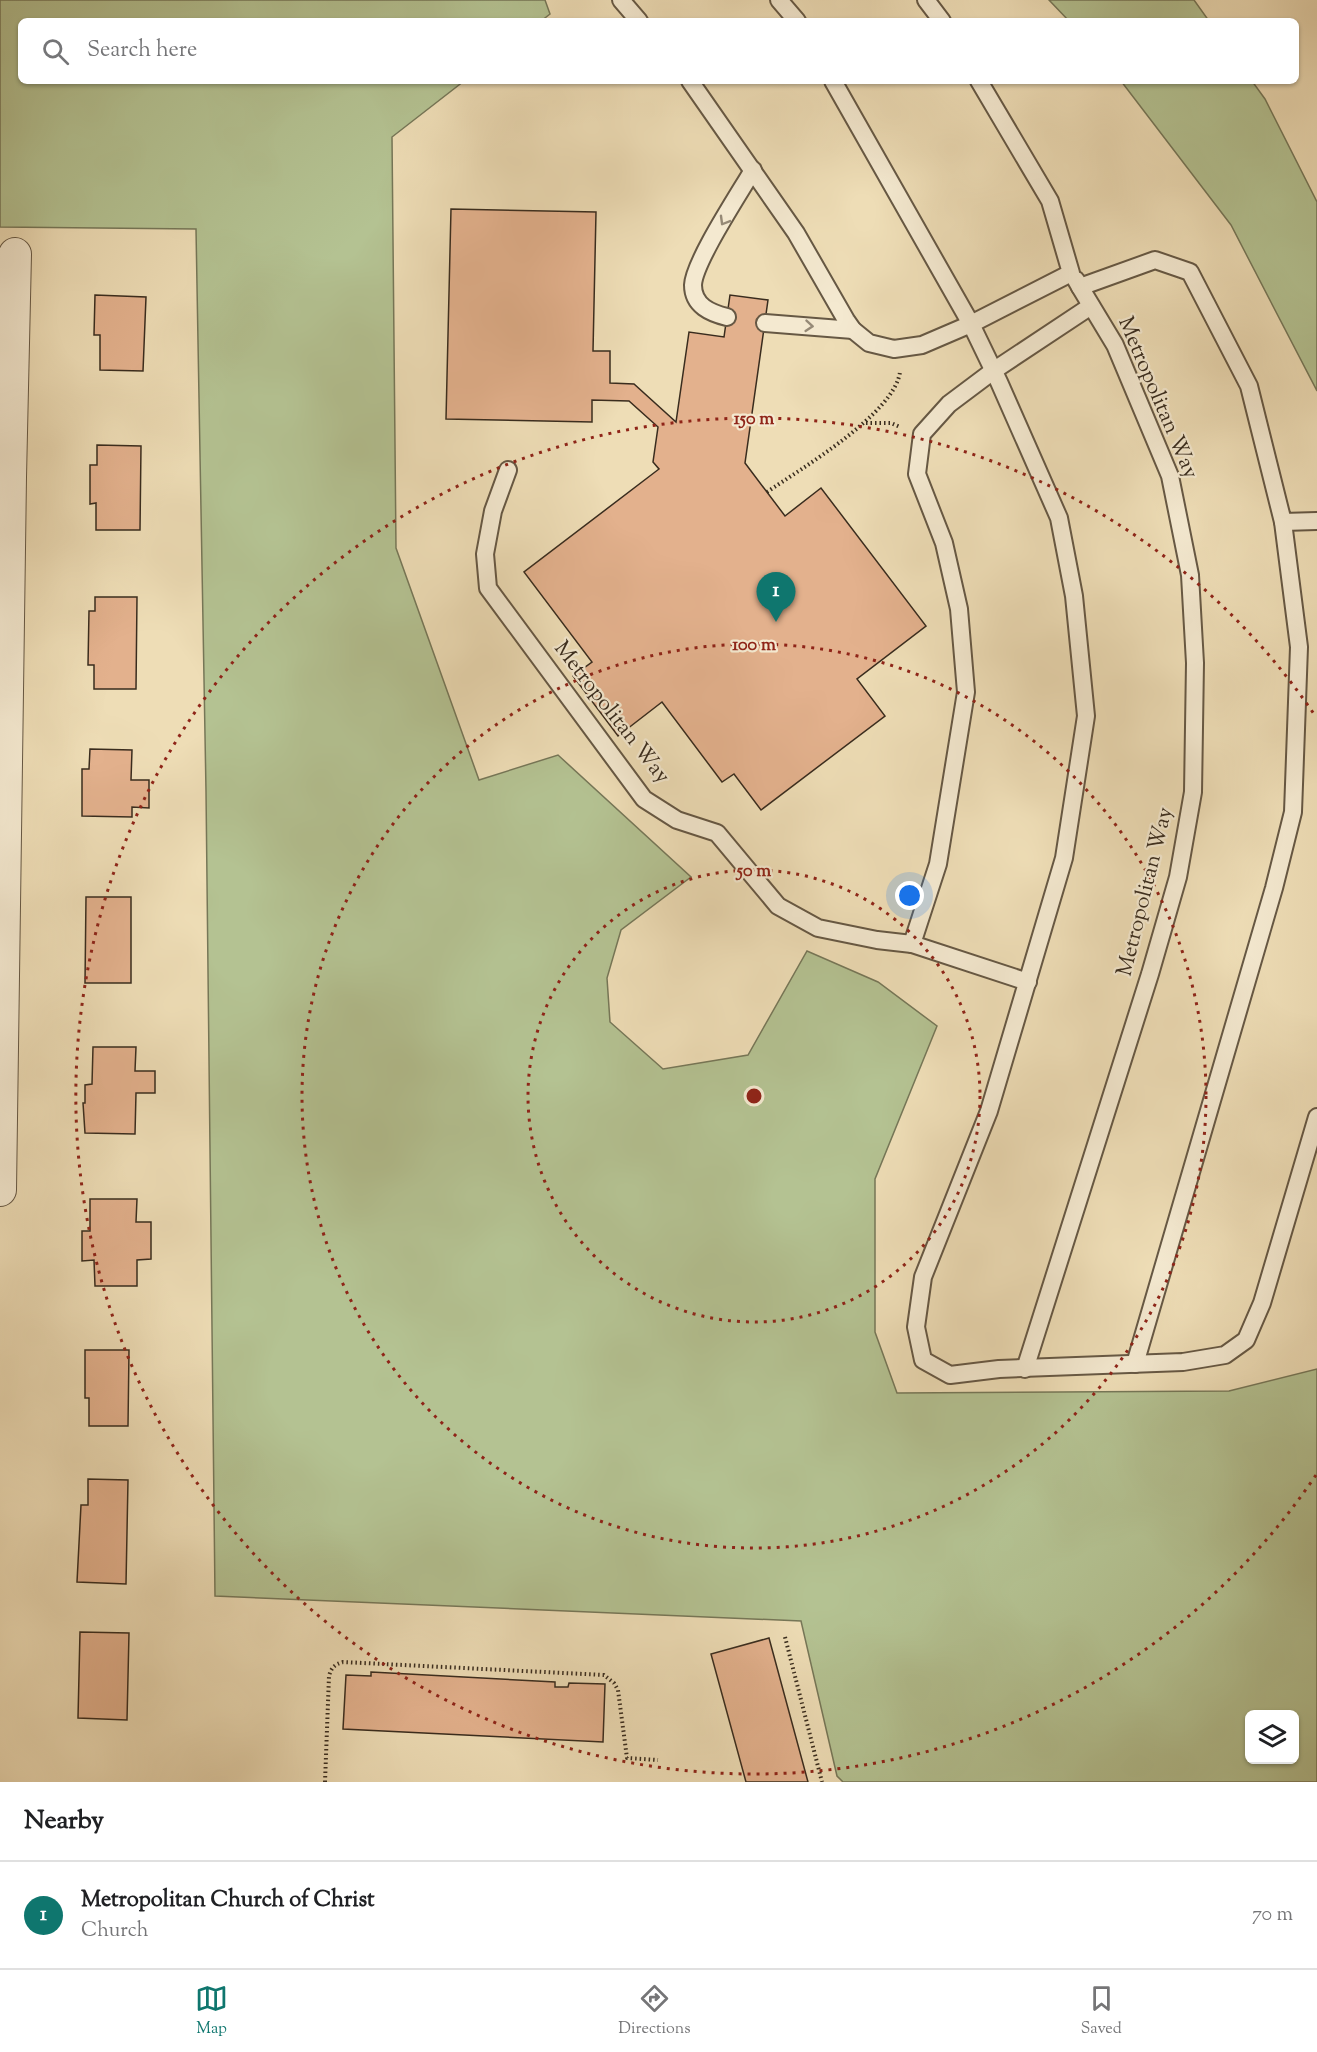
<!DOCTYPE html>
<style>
:root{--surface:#fff;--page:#f6f6f6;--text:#202124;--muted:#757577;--line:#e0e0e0;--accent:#0f766e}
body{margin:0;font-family:"Sorts Mill Goudy",serif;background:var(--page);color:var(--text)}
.controls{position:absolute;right:18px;bottom:18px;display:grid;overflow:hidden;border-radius:9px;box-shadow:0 2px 4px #0004}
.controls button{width:54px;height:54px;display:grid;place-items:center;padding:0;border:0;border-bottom:2px solid var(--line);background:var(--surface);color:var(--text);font:30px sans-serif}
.you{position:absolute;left:910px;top:896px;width:21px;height:21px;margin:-15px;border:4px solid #fff;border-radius:50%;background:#1a73e8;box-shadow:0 0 0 9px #1a73e833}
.badge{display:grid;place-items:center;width:39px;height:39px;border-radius:50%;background:var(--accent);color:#fff;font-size:20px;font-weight:700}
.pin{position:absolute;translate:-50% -50px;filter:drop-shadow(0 2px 3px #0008)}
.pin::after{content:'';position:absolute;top:32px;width:21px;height:18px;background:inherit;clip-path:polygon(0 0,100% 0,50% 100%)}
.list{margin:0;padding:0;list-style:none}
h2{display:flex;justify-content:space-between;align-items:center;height:78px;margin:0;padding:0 24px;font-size:26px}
h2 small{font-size:20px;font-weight:400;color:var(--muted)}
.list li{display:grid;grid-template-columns:39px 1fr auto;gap:18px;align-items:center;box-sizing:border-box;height:108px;padding:0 24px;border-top:2px solid var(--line)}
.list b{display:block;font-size:22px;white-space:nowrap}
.list p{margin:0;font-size:20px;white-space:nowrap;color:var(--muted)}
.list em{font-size:20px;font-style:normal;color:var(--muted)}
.icon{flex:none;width:33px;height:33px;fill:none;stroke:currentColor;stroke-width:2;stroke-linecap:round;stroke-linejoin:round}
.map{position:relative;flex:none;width:1317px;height:1782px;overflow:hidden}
.search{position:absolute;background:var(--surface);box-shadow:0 2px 4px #0004;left:18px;right:18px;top:18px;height:66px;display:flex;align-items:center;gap:15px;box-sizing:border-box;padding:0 21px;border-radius:9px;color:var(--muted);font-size:22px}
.sheet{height:186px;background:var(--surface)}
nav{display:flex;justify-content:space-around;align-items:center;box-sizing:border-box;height:84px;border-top:2px solid var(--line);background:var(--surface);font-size:16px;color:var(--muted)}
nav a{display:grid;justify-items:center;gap:3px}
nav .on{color:var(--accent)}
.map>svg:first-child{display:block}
.green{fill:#b4c292;stroke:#767758;stroke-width:1.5;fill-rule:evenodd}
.building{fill:#e3b18d;stroke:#392c1e;stroke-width:1.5}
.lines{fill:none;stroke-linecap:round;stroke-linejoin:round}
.lane-casing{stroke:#665844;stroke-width:20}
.street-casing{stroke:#665844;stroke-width:34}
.path{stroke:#392c1e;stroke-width:4;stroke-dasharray:1.5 3;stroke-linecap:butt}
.lane{stroke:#f4e9d0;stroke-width:16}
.street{stroke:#f4e9d0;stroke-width:32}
.oneway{stroke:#968a77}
.ring{fill:none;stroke:#8f2418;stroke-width:3;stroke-dasharray:3 6}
.labels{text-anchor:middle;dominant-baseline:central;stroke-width:4.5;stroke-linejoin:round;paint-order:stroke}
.street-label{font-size:22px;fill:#392c1e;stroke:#f4e9d0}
.centre{fill:#8f2418;stroke:#f4e9d0;stroke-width:3}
.ring-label{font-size:18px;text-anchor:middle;font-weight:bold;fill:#8f2418;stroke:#f4e9d0;stroke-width:4.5;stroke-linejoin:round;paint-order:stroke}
</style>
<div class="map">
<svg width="1317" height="1782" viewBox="0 0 1317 1782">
<rect width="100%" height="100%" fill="#eeddb6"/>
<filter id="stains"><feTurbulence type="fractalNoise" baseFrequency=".00333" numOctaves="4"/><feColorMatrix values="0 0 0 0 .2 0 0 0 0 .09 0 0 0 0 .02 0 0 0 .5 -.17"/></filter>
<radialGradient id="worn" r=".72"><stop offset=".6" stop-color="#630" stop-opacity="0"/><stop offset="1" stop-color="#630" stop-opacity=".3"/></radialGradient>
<g class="green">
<path d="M0 0H545L550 14 541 21H21V81H464L392 137 396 548 479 780 558 755 691 877 621 930 607 978 610 1022 663 1069 748 1055 807 951 878 982 937 1026 875 1179V1332L897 1393 1229 1391 1317 1369V1782H843L837 1776 801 1621 215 1596 206 791 196 229 0 227ZM1294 1714V1760H1250V1714Z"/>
<polygon points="1049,0 1194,0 1209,21 1069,21"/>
<polygon points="1121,81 1252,81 1265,99 1317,202 1317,391 1231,225"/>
</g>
<g class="building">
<polygon points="451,209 596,212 593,351 610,351 610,383 634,384 676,422 689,332 724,337 730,295 768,300 745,463 785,516 821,488 926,626 857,679 885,716 761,810 734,774 722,782 662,702 618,736 573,676 592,662 524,572 659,469 653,462 658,427 629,401 592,400 592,422 446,419"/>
<polygon points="95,295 146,297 143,371 100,370 100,335 94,335"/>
<polygon points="97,445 141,446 140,530 96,530 96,503 90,504 90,465 97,465"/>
<polygon points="95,597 137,597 136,689 94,689 94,665 88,665 89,611 95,611"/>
<polygon points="90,749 132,750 131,780 149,780 149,808 132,807 132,817 82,816 82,769 89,769"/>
<polygon points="86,897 131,897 131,983 85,983"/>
<polygon points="93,1047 136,1047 135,1071 155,1071 155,1093 136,1093 135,1134 85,1133 83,1103 85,1103 85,1085 92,1084"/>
<polygon points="90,1199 137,1199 136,1222 151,1222 151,1259 137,1260 137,1286 95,1286 94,1260 82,1261 82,1231 90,1231"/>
<polygon points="85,1350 129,1350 128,1426 89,1426 89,1398 85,1398"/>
<polygon points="88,1479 128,1480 126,1584 77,1582 81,1505 88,1505"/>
<polygon points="80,1632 129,1633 127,1720 78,1718"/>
<polygon points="769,1638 808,1782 746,1782 711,1654"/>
<polygon points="371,1672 555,1682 555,1687 568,1687 569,1683 605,1684 603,1742 343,1729 346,1675 371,1676"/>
</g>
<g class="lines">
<defs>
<g id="lane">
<polyline points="621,0 639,21"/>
<polyline points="779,0 797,21"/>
<polyline points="926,0 942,21"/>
<polyline points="690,81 796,233 846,320 853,330 869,343 894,349 922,345 971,324 1071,273 1050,201 979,81"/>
<polyline points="833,81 971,324 999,382 1059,518 1074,596 1086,716 1064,858 989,1111 923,1277 916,1327 923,1360 950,1375 999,1369 1183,1362 1225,1355 1246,1340 1262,1303 1317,1117"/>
<polyline points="1076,280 1080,287 1155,260 1190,272 1249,386 1283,522 1317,521"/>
<path d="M727 317C711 313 693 306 693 285 694 262 739 194 753 170"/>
<polyline points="765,323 853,330"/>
<polyline points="508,470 493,511 485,554 488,588 644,799 677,820 717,833 778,906 818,928 877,940 912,944"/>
<polyline points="1028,982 912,944 938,864 966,692 959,609 944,543 917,474 922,434 949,404 993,371 1091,306"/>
<polyline points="1135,1364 1274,888 1293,812 1299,647 1283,522"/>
<polyline points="1025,1369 1150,974 1178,877 1193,792 1195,663 1190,575 1170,476 1115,345 1080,287"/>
</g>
<polyline id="street" points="0,1190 10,477 15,254"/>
</defs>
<use href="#lane" class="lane-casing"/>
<use href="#street" class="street-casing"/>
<g class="path">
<polyline points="866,423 891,423 900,427"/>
<path d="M767 492C802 468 894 414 900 372"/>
<polyline points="785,1637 822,1782"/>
<path d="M325 1782 329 1676C331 1668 335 1664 343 1662L604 1675 614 1683 618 1690 627 1758 658 1760"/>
</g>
<use href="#lane" class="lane"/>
<use href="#street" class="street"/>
</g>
<defs><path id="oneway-chevron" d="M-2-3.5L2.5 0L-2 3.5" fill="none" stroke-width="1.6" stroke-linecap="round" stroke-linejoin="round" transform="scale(1.5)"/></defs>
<g class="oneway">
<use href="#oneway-chevron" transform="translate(724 221) rotate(120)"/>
<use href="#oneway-chevron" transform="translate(809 326) rotate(5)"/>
</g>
<g class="ring">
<circle cx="754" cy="1096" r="226"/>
<circle cx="754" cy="1096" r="452"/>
<path d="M1316 1475A678 678 0 1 1 1316 717"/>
</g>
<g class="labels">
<g class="street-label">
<text transform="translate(1157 398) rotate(67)">Metropolitan Way</text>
<text transform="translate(611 713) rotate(52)">Metropolitan Way</text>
<text transform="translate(1146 892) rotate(-76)">Metropolitan Way</text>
</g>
</g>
<circle cx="754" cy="1096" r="9" class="centre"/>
<g class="ring-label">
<text x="754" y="424">150 m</text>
<text x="754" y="650">100 m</text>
<text x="754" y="876">50 m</text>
</g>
<rect width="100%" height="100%" filter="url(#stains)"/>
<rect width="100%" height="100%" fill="url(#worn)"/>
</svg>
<div class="controls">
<button><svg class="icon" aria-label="layers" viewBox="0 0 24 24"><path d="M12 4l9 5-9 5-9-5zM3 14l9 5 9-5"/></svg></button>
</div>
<div class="you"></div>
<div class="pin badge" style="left:776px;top:622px">1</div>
<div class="search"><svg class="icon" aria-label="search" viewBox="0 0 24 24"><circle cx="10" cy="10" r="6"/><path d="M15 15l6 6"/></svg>Search here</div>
</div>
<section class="sheet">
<h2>Nearby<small></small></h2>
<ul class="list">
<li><span class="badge">1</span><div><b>Metropolitan Church of Christ</b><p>Church</p></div><em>70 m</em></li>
</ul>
</section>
<nav>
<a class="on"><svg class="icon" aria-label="map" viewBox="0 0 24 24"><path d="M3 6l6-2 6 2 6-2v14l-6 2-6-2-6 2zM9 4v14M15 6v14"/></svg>Map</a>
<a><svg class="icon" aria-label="directions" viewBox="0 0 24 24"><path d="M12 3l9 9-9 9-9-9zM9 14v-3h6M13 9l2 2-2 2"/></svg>Directions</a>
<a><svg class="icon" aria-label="saved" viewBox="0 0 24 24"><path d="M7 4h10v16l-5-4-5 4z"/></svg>Saved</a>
</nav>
